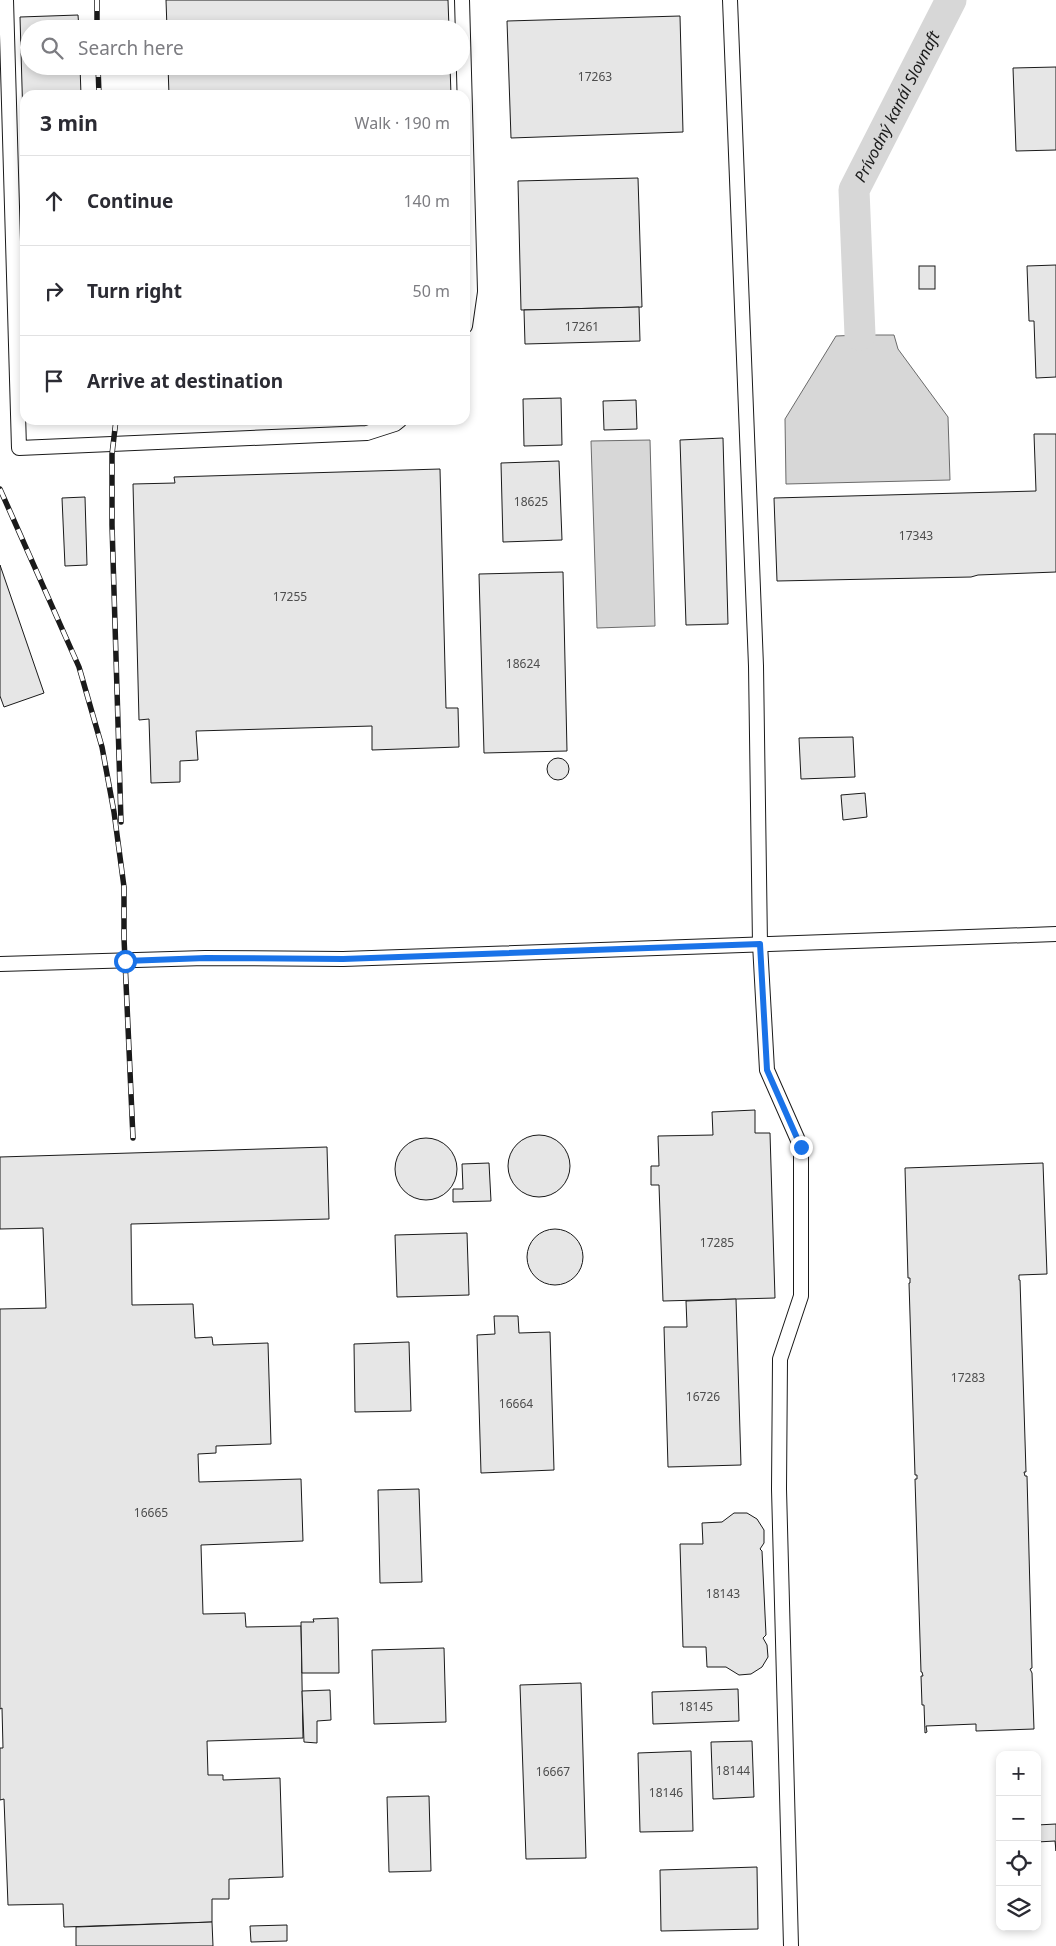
<!DOCTYPE html>
<meta charset="utf-8">
<style>
:root{--surface:#fff;--page:#f7f7f7;--text:#2b2b33;--muted:#7c7c81;--line:#e1e1e2}
body{margin:0;font-family:"Noto Sans",sans-serif;background:var(--page);color:var(--text)}
.controls{position:absolute;right:15px;bottom:15px;display:grid;overflow:hidden;border-radius:10px;box-shadow:0 2px 8px #0003}
.controls button{width:45px;height:45px;display:grid;place-items:center;padding:0;border:0;border-bottom:1px solid var(--line);background:var(--surface);color:var(--text);font:25px sans-serif}
.stop{position:absolute;width:15px;height:15px;margin:-11px;border:4px solid #1a73e8;border-radius:50%;background:#fff}
.stop.end{background:#1a73e8;border-color:#fff;box-shadow:0 1px 5px #0008}
.list{margin:0;padding:0;list-style:none}
h2{display:flex;justify-content:space-between;align-items:center;height:65px;margin:0;padding:0 20px;font-size:21px}
h2 small{font-size:16px;font-weight:400;color:var(--muted)}
.list li{display:grid;grid-template-columns:32px 1fr auto;gap:15px;align-items:center;box-sizing:border-box;height:90px;padding:0 20px;border-top:1px solid var(--line)}
.list b{display:block;font-size:19px;white-space:nowrap}
.list em{font-size:16px;font-style:normal;color:var(--muted)}
.icon{flex:none;width:28px;height:28px;fill:none;stroke:currentColor;stroke-width:2;stroke-linecap:round;stroke-linejoin:round}
.map{position:relative;flex:none;width:1056px;height:1946px;overflow:hidden}
.search{position:absolute;background:var(--surface);box-shadow:0 2px 8px #0003;left:20px;top:20px;width:450px;height:55px;display:flex;align-items:center;gap:12px;box-sizing:border-box;padding:0 18px;border-radius:28px;color:var(--muted);font-size:19px}
.panel{position:absolute;background:var(--surface);box-shadow:0 2px 8px #0003;left:20px;top:90px;width:450px;height:335px;border-radius:15px}
.map>svg:first-child{display:block}
.water{fill:#d7d7d7;stroke:#6a6a6a}
.lines{fill:none;stroke-linecap:round;stroke-linejoin:round}
.canal{stroke:#d7d7d7;stroke-width:31}
.building{fill:#e6e6e6;stroke:#1a1a1a}
.lane-casing{stroke:#1a1a1a;stroke-width:16}
.lane{stroke:#fff;stroke-width:14}
.rail-casing{stroke:#1a1a1a;stroke-width:5.5}
.rail{stroke:#fff;stroke-width:4;stroke-dasharray:11;stroke-linecap:butt}
.route{stroke:#1a73e8;stroke-width:6}
.labels{text-anchor:middle;dominant-baseline:central;stroke-width:4;stroke-linejoin:round;paint-order:stroke}
.number-label{font-size:12px;fill:#4d4d4d}
.water-label{font-size:16px;font-style:italic;fill:#1a1a1a;stroke:#fff}
</style>
<div class="map">
<svg width="1056" height="1946" viewBox="0 0 1056 1946">
<rect width="100%" height="100%" fill="#fff"/>
<g class="water">
<polygon points="860,335 894,335 898,349 948,417 950,480 786,484 785,419 836,336"/>
<polygon points="650,440 655,626 597,628 591,441"/>
</g>
<g class="lines">
<path class="canal" id="s1" d="M860 335 854 190 951 0"/>
</g>
<g class="building">
<polygon points="166,0 448,0 449,29 167,29"/>
<polygon points="78,15 79,29 29,29 29,66 80,66 81,95 25,95 25,189 20,17"/>
<polygon points="680,16 683,132 511,138 507,21"/>
<polygon points="168,66 450,66 451,95 169,95"/>
<polygon points="1056,67 1056,150 1016,151 1013,68"/>
<polygon points="638,178 642,307 521,310 518,181"/>
<polygon points="1056,265 1056,377 1036,378 1034,321 1029,321 1027,266"/>
<rect x="919" y="266" width="16" height="23"/>
<polygon points="639,307 640,341 525,344 524,310"/>
<polygon points="561,398 562,445 524,446 523,399"/>
<polygon points="636,400 637,429 604,430 603,401"/>
<polygon points="1034,434 1056,434 1056,572 978,575 971,577 777,581 774,498 1036,491"/>
<polygon points="723,438 728,624 686,625 680,440"/>
<polygon points="559,461 562,540 503,542 501,463"/>
<polygon points="440,469 446,708 458,708 459,747 372,750 372,726 196,731 198,760 180,761 180,782 151,783 149,719 139,720 133,484 175,483 174,477"/>
<polygon points="85,497 87,565 65,566 62,498"/>
<polygon points="0,565 44,693 4,707 0,696"/>
<polygon points="563,572 567,751 484,753 479,574"/>
<polygon points="853,737 855,777 801,779 799,738"/>
<circle cx="558" cy="769" r="11"/>
<polygon points="865,793 867,817 843,820 841,795"/>
<polygon points="755,1110 755,1133 770,1133 775,1298 663,1301 659,1185 651,1185 651,1166 659,1166 658,1136 713,1135 712,1112"/>
<circle cx="539" cy="1166" r="31"/>
<circle cx="426" cy="1169" r="31"/>
<polygon points="327,1147 329,1219 131,1224 132,1305 193,1304 195,1338 212,1337 213,1345 268,1343 271,1444 216,1446 216,1453 198,1454 199,1482 301,1479 303,1541 201,1545 203,1614 245,1613 246,1627 301,1626 303,1738 207,1741 208,1775 223,1775 223,1780 280,1778 283,1877 229,1879 229,1899 212,1899 212,1922 64,1927 63,1904 8,1905 4,1799 0,1800 0,1748 3,1748 2,1708 0,1709 0,1309 46,1308 43,1228 0,1229 0,1157"/>
<polygon points="489,1163 491,1201 453,1202 453,1189 463,1189 462,1164"/>
<polygon points="1043,1163 1047,1274 1019,1275 1019,1280 1020,1280 1026,1472 1024,1472 1025,1476 1027,1476 1032,1668 1030,1669 1032,1673 1034,1729 976,1731 976,1724 926,1726 927,1732 925,1733 924,1705 922,1705 921,1676 923,1676 922,1672 921,1672 915,1479 917,1479 917,1475 915,1475 909,1283 910,1283 910,1278 908,1278 905,1168"/>
<circle cx="555" cy="1257" r="28"/>
<polygon points="467,1233 469,1295 397,1297 395,1235"/>
<polygon points="736,1299 741,1465 668,1467 664,1327 687,1327 686,1301"/>
<polygon points="494,1316 518,1316 519,1333 550,1332 554,1470 481,1473 477,1335 495,1334"/>
<polygon points="409,1342 411,1411 355,1412 354,1344"/>
<polygon points="419,1489 422,1582 380,1583 378,1490"/>
<polygon points="734,1513 747,1513 757,1519 764,1530 764,1543 760,1549 762,1551 766,1635 763,1638 767,1645 768,1657 762,1667 751,1674 739,1675 726,1667 707,1667 706,1647 683,1647 680,1544 703,1544 702,1523 722,1522"/>
<polygon points="338,1618 339,1673 302,1673 301,1622 314,1622 313,1619"/>
<polygon points="444,1648 446,1722 374,1724 372,1650"/>
<polygon points="581,1683 586,1858 526,1859 520,1685"/>
<polygon points="738,1689 739,1721 653,1724 652,1692"/>
<polygon points="330,1690 331,1720 317,1721 317,1743 304,1742 302,1691"/>
<polygon points="752,1741 754,1797 713,1799 711,1742"/>
<polygon points="691,1751 693,1831 640,1832 638,1753"/>
<polygon points="429,1796 431,1871 389,1872 387,1797"/>
<polygon points="1056,1824 1056,1851 1055,1841 1037,1842 1037,1825"/>
<polygon points="757,1867 758,1929 661,1931 660,1870"/>
<polygon points="212,1922 213,1946 76,1946 76,1927"/>
<polygon points="287,1925 287,1941 251,1942 250,1926"/>
</g>
<g class="lines">
<defs>
<g id="lane">
<polyline points="6,0 19,448 367,433 395,424 400,420"/>
<polyline points="462,0 470,291 465,326"/>
<polyline points="730,0 756,666 760,944 767,1070 801,1147 801,1296 780,1359 779,1489 791,1946"/>
<polyline points="0,964 205,958 343,959 1056,934"/>
</g>
</defs>
<use href="#lane" class="lane-casing"/>
<use href="#lane" class="lane"/>
<defs>
<g id="rail">
<polyline points="97,0 97,29"/>
<polyline points="98,66 99,95"/>
<polyline points="116,420 112,454 112,525 121,822"/>
<polyline points="0,489 79,667 102,747 114,812 124,887 124,938 133,1138"/>
</g>
</defs>
<use href="#rail" class="rail-casing"/>
<use href="#rail" class="rail"/>
</g>
<g class="lines">
<polyline class="route" points="125,961 206,958 343,959 760,944 767,1070 801,1147"/>
</g>
<g class="labels">
<g class="number-label">
<text x="595" y="76">17263</text>
<text x="582" y="326">17261</text>
<text x="531" y="501">18625</text>
<text x="916" y="535">17343</text>
<text x="290" y="596">17255</text>
<text x="523" y="663">18624</text>
<text x="717" y="1242">17285</text>
<text x="968" y="1377">17283</text>
<text x="703" y="1396">16726</text>
<text x="516" y="1403">16664</text>
<text x="151" y="1512">16665</text>
<text x="723" y="1593">18143</text>
<text x="696" y="1706">18145</text>
<text x="733" y="1770">18144</text>
<text x="553" y="1771">16667</text>
<text x="666" y="1792">18146</text>
</g>
<g class="water-label">
<text stroke="none"><textPath href="#s1" startOffset="239">Prívodný kanál Slovnaft</textPath></text>
</g>
</g>
</svg>
<div class="controls">
<button>+</button>
<button>−</button>
<button><svg class="icon" aria-label="locate" viewBox="0 0 24 24"><circle cx="12" cy="12" r="6"/><path d="M12 2v4M12 18v4M2 12h4M18 12h4"/></svg></button>
<button><svg class="icon" aria-label="layers" viewBox="0 0 24 24"><path d="M12 4l9 5-9 5-9-5zM3 14l9 5 9-5"/></svg></button>
</div>
<div class="stop" style="left:125px;top:961px"></div>
<div class="stop end" style="left:801px;top:1147px"></div>
<div class="search"><svg class="icon" aria-label="search" viewBox="0 0 24 24"><circle cx="10" cy="10" r="6"/><path d="M15 15l6 6"/></svg>Search here</div>
<section class="panel">
<h2>3 min<small>Walk · 190 m</small></h2>
<ul class="list">
<li><svg class="icon" aria-label="ahead" viewBox="0 0 24 24"><path d="M12 20V5M6 11l6-6 6 6"/></svg><div><b>Continue</b></div><em>140 m</em></li>
<li><svg class="icon" aria-label="right" viewBox="0 0 24 24"><path d="M7 20v-9h11M14 6l5 5-5 5"/></svg><div><b>Turn right</b></div><em>50 m</em></li>
<li><svg class="icon" aria-label="arrive" viewBox="0 0 24 24"><path d="M6 21V4h12l-3 4 3 4H6"/></svg><div><b>Arrive at destination</b></div></li>
</ul>
</section>
</div>
